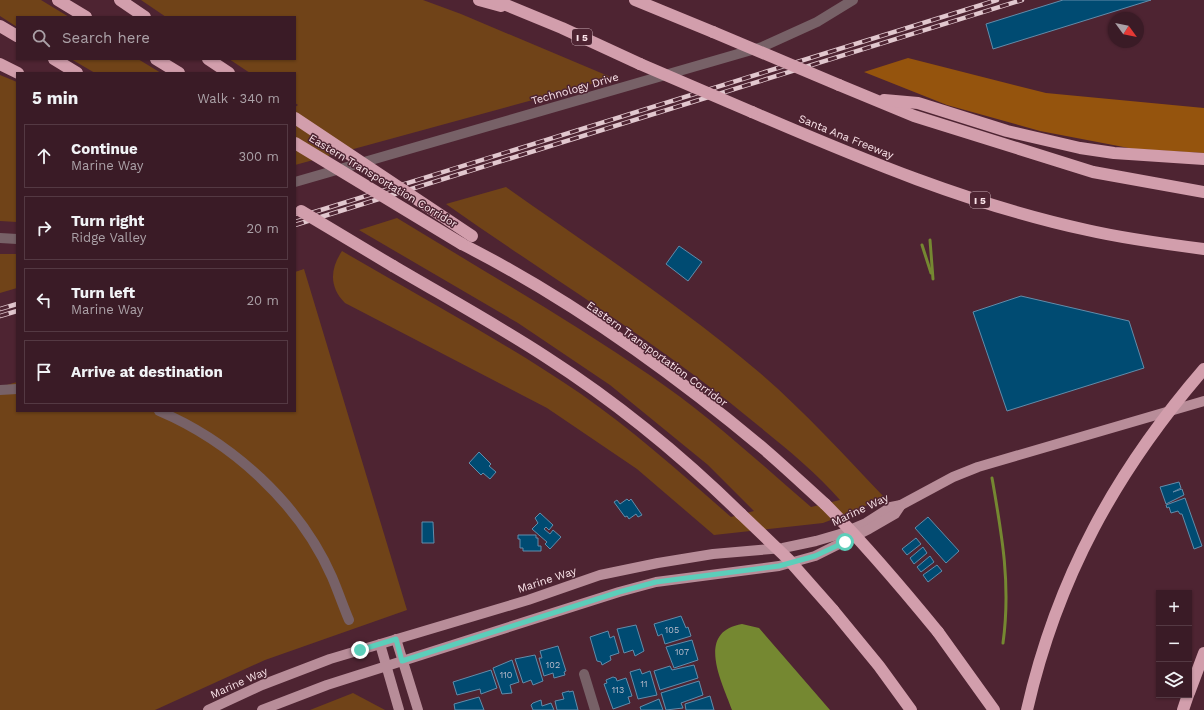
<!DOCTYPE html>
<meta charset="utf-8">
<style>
:root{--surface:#3a1b26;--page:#41242e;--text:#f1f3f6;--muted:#aba1a7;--line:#543943}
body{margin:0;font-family:"Work Sans",sans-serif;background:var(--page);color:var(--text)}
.controls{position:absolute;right:12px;bottom:12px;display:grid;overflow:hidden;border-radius:0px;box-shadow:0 1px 3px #0004}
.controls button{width:36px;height:36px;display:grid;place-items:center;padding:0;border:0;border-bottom:1px solid var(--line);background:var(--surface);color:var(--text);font:20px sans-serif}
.compass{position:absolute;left:1108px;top:12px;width:36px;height:36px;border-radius:50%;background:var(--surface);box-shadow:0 1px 3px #0004;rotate:123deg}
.stop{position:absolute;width:12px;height:12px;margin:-9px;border:3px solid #5cceba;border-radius:50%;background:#fff}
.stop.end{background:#5cceba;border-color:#fff;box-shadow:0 1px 4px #0008}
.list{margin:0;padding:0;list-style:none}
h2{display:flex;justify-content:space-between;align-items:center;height:52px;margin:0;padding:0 16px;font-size:17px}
h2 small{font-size:13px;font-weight:400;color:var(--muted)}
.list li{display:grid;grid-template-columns:26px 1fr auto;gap:12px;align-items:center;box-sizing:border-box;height:64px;margin:0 8px 8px;padding:0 8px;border:1px solid var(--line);border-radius:0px}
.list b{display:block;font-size:15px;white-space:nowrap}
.list p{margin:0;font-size:13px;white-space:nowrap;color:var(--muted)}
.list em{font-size:13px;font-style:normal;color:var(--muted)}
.icon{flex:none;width:22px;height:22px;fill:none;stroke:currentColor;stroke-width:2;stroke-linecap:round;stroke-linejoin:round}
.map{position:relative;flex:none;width:1204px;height:710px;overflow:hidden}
.search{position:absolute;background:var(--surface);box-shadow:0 1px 3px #0004;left:16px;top:16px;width:280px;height:44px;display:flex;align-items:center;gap:10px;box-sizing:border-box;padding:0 14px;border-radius:0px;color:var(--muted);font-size:15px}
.panel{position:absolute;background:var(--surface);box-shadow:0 1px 3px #0004;left:16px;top:72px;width:280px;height:340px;border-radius:0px}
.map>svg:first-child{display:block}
.green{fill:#704318}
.forest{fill:#95540d}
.water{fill:#758831}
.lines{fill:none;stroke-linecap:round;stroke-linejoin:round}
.stream{stroke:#758831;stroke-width:3}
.building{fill:#004b72;stroke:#628caa}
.minor{stroke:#776167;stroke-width:10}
.major{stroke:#b88d99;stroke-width:10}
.highway{stroke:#d29eac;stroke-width:12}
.rail-casing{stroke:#e1c7ce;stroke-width:4.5}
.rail{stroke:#4e2432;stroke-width:3;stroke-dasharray:9;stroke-linecap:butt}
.highway-bridge{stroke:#d29eac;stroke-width:12}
.route{stroke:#5cceba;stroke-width:5}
.labels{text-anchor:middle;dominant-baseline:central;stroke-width:3;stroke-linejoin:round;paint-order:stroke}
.number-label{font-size:9px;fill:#bdbecd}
.shield{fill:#4e2432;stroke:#c8abb4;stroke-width:1}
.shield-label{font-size:10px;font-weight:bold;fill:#fce5eb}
.street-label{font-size:11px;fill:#fce5eb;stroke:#4e2432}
</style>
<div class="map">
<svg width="1204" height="710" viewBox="0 0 1204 710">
<rect width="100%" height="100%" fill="#4e2432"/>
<g class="green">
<polygon points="0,0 41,0 69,17 17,17 17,27 0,16"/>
<polygon points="141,0 423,0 461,14 613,78 295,165 295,107 298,105 295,103 295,73 250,73 229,59 295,59 295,17 166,17"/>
<polygon points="71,59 138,59 161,73 95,73"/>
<polygon points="0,75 17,82 17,222 0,221"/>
<path d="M506 187C591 247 680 305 760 373 804 411 844 455 884 497L857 510 823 523 714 535 637 469 547 408 345 303C329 287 330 269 342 251 422 298 505 342 581 394 634 431 683 475 731 517L754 511 708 465 610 385 518 323 359 230 397 218C482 270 569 320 651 376 708 415 759 462 811 507L840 500C817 473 787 449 760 427 661 344 551 278 446 204Z"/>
<polygon points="0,254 17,254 17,288 0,293"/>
<polygon points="304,269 407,610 265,660 155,710 0,710 0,387 17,382 17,411 295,411 295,272"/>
<polygon points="353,693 385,710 310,710"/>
</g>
<polygon class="forest" points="908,58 1046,93 1204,108 1204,153 1134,149 1040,131 947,105 864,72"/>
<path class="water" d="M742 624 759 628 830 710H732C722 682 695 632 742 624Z"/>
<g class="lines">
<g class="stream">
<polyline points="930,240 933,279"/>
<polyline points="922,245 931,273"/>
<path d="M992 478C1002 535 1011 585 1003 643"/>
</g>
</g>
<g class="building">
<polygon points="1063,0 1151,0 993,49 986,24"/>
<polygon points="679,246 702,262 688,281 666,264"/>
<polygon points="1021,296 1129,321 1144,368 1007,411 973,312"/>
<polygon points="479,452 491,464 489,466 496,472 490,479 483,473 481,475 469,463"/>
<polygon points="1179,482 1181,488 1173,492 1182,489 1184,495 1166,504 1160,487"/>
<polygon points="1185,498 1202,546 1194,549 1182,514 1180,514 1178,511 1171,513 1169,507 1167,508 1166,505"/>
<polygon points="627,499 629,501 631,499 642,515 638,517 636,514 629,519 627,516 625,517 614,502 617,500 620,504"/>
<polygon points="540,513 553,525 549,530 546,527 544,529 550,534 553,530 561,537 550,549 545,544 547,542 532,529 538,523 535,518"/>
<polygon points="928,517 959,551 946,563 915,528"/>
<polygon points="422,522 433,522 434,543 422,543"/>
<polygon points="518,535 536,535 536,538 538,538 538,546 541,546 541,551 523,551 523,548 520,548 520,539 518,539"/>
<polygon points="916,538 921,544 907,555 902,549"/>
<polygon points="923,547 927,553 914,564 910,558"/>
<polygon points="930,556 934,562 921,572 917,567"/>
<polygon points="937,565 942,571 928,582 923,575"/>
<polygon points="681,616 686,628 688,627 691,636 665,644 662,634 658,636 654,624"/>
<polygon points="636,625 644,651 635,656 633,650 624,653 617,629"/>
<polygon points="608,631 610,638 614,636 619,653 610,656 611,660 602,665 601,662 597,661 590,637"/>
<polygon points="692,640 698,660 674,668 666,647"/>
<polygon points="558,646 566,671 564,672 565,675 554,678 553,673 544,676 539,658 542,658 540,651"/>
<polygon points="535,655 543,681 533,685 531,680 523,683 515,659"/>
<polygon points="512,660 519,682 510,685 512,693 502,694 493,668"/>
<polygon points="694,665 698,678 660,690 654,671 670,666 672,670"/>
<polygon points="640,669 642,674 650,671 657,695 638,699 630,672"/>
<polygon points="491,670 497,688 481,694 480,689 457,695 453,682"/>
<polygon points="613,677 616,678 617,681 626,678 632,696 628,697 630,703 613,709 604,684 607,683 606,680"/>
<polygon points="699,681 703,695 681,703 683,708 666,710 661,693"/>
<polygon points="569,691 569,692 573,691 578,710 557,710 555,701 564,699 562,693"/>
<polygon points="710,696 714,710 686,710 685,704"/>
<polygon points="479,697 484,710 455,710 454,704"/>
<polygon points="659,699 663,710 641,710 640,707"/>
<polygon points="541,700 542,706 551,703 554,710 533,710 531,705 533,703"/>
</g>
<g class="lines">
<g class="minor">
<polyline points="295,182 762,47 817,22 853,0"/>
<polyline points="0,238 17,239"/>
<polyline points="0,390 17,389"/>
<path d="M159 411C232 442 300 504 332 577 338 591 343 606 349 620"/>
<polyline points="584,674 595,710"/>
</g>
<g class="major">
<polyline points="396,639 418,710"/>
<polyline points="380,644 399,710"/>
<polyline points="208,710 262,685 330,659 528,600 600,575 658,563 713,554 783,548 816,541 840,534 866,523 891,507 901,505 953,477 978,467 1204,401"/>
<polyline points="262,710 327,685 619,592 656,582 779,566 815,556 869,529 895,514 901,505"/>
</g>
<g class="highway">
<polyline points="58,0 86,17"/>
<polyline points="120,0 145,17"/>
<polyline points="479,0 501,6"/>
<polyline points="494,0 562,28 640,64"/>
<polyline points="635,0 713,32"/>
<polyline points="0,26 17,36"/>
<polyline points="54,59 77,73"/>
<polyline points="156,59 179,73"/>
<polyline points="208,59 229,73"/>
<polyline points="0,64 18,73"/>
<polyline points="839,85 914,116 1093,172 1204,192"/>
<polyline points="884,100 918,103 1007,131 1080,148 1114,153 1204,159"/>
<path d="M752 112C861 159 971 205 1087 230 1126 239 1165 244 1204 249"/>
<path d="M462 244C568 298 673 373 764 449 785 467 805 486 825 504"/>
<path d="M393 266C444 296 497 325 546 357 616 402 682 456 741 514"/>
<polyline points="833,610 879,666 911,710"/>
<polyline points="938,632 994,710"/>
<polyline points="1189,693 1204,653"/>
<polyline points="1183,710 1188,695"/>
</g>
<defs>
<g id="rail">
<polyline points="295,218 997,0"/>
<polyline points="295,225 1022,0"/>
<polyline points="0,309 17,304"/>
<polyline points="0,316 17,311"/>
</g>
</defs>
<use href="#rail" class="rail-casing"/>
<use href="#rail" class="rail"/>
<g class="highway-bridge">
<polyline points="713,32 839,85"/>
<polyline points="640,64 752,112"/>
<polyline points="295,118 472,236"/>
<polyline points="295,143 462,244"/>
<polyline points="301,211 393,266"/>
<path d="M825 504C865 544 902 588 938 632"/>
<polyline points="741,514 788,559 833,610"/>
<path d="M1027 710C1057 578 1116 471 1204 369"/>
</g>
</g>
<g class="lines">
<polyline class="route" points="360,650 396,639 402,661 619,592 656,582 779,566 815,556 845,542"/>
</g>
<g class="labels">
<g class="number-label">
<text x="672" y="630">105</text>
<text x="682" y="652">107</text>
<text x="553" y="665">102</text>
<text x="506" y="675">110</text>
<text x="644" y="684">11</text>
<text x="618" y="690">113</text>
</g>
<g class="shield">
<rect x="572" y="29" width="20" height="16" rx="3"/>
<rect x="970" y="192" width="20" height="16" rx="3"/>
</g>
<g class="shield-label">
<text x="582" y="37">I 5</text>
<text x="980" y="200">I 5</text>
</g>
<g class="street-label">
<text transform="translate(575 89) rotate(-16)">Technology Drive</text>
<text transform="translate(846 137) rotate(22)">Santa Ana Freeway</text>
<text transform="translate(383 181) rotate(31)">Eastern Transportation Corridor</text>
<text transform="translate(657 354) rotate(36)">Eastern Transportation Corridor</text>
<text transform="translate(860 510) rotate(-25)">Marine Way</text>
<text transform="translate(547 580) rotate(-18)">Marine Way</text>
<text transform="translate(239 683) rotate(-24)">Marine Way</text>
</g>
</g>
</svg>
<div class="controls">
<button>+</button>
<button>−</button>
<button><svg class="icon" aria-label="layers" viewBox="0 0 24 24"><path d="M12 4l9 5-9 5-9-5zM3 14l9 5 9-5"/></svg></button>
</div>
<svg class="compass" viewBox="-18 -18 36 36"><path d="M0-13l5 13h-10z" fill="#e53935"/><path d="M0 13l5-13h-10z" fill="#aba1a7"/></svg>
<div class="stop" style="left:845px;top:542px"></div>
<div class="stop end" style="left:360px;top:650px"></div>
<div class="search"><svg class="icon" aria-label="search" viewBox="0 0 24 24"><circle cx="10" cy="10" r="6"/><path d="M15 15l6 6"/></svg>Search here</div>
<section class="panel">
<h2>5 min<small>Walk · 340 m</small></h2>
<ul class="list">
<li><svg class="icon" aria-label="ahead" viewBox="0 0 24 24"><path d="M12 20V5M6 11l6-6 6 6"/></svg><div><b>Continue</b><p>Marine Way</p></div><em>300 m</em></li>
<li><svg class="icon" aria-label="right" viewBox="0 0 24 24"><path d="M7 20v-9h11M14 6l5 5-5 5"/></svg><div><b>Turn right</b><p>Ridge Valley</p></div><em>20 m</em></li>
<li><svg class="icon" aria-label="left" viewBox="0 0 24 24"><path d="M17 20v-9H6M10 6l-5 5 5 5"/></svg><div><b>Turn left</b><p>Marine Way</p></div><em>20 m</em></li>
<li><svg class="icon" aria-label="arrive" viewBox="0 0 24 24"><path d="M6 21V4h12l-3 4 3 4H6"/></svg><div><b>Arrive at destination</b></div></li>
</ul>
</section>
</div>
